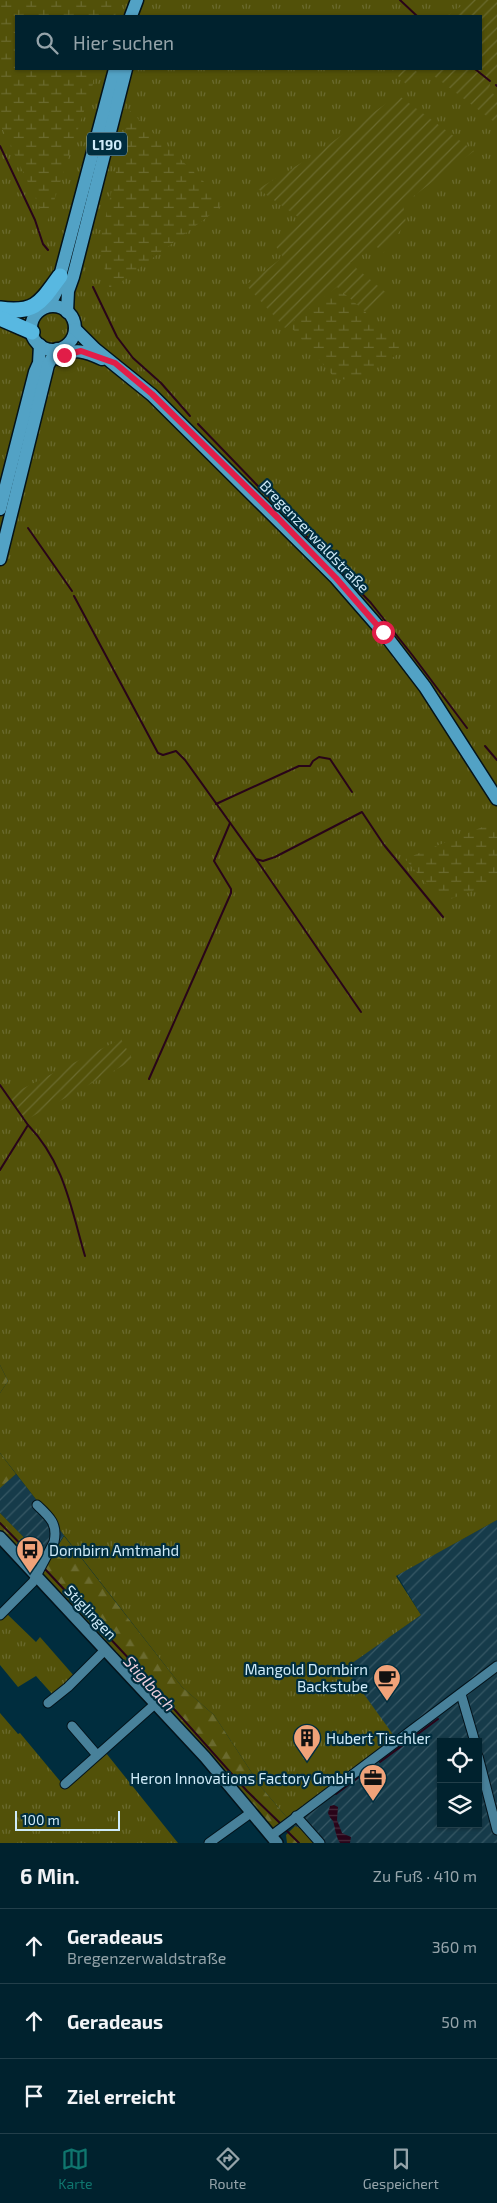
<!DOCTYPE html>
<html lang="de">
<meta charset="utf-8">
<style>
:root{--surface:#00222e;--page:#0e2f3a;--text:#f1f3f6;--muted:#95a4aa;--line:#223f4a;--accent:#0f766e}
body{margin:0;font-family:"Exo 2",sans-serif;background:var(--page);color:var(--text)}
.controls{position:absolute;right:15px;bottom:15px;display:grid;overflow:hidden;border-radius:0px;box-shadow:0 1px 4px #0004}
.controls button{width:45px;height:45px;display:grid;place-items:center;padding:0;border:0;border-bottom:1px solid var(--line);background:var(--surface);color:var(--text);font:25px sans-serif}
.scale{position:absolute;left:15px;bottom:12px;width:105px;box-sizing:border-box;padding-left:5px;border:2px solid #cfebf9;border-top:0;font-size:14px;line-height:18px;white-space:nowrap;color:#cfebf9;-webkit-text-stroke:4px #002d3e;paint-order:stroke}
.stop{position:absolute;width:15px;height:15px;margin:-11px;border:4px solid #e11d48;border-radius:50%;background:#fff}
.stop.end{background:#e11d48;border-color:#fff;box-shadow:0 1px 5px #0008}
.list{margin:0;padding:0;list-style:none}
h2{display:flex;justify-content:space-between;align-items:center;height:65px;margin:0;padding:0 20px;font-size:21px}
h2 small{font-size:16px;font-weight:400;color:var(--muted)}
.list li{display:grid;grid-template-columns:32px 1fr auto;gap:15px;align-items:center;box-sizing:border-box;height:75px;padding:0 20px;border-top:1px solid var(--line)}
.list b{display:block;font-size:19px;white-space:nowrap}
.list p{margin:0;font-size:16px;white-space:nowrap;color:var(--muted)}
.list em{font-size:16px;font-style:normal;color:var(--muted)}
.icon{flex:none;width:28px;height:28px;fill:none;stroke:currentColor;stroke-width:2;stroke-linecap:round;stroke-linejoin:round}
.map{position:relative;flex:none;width:497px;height:1843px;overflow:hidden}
.search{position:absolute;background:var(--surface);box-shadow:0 1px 4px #0004;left:15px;right:15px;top:15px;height:55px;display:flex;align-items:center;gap:12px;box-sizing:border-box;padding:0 18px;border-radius:0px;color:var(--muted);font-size:19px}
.sheet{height:290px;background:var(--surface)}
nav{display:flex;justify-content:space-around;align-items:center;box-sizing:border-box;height:70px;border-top:1px solid var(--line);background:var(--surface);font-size:14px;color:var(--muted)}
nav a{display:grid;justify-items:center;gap:2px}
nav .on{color:var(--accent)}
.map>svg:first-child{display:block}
.industrial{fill:url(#industrial-furrows);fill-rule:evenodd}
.grass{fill:url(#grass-tufts);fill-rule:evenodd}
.forest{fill:url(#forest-firs)}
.wetland{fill:url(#wetland-marsh)}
.garden{fill:url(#garden-furrows)}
.water{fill:url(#water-rules)}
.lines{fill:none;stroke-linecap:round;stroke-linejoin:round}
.stream{stroke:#290419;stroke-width:2}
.minor-casing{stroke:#03131b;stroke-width:11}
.secondary-casing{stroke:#03131b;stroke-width:14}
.primary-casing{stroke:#03131b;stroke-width:15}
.motorway-casing{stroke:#03131b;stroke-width:18}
.minor{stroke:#48819a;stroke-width:9}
.secondary{stroke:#48819a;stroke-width:11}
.primary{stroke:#52a2c5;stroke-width:12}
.motorway{stroke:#58b8e1;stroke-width:15}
.route{stroke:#e11d48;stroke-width:6}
.labels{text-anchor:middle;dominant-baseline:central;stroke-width:4.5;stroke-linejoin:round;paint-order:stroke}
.shield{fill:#002d3e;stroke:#91b2c1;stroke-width:1}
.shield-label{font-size:14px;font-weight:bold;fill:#cfebf9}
.street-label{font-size:15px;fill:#cfebf9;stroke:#002d3e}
.poi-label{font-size:15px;fill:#cfebf9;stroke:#002d3e;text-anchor:start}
.water-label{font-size:16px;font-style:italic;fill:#f0d1df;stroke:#002d3e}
</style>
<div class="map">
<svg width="497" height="1843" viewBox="0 0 497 1843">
<defs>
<pattern id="industrial-furrows" width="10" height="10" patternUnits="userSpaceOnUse" patternTransform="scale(1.25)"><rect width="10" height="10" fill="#163b4a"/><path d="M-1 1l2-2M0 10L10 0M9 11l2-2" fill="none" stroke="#375865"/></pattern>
<pattern id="grass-tufts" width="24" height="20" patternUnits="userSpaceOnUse" patternTransform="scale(1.25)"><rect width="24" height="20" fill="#525109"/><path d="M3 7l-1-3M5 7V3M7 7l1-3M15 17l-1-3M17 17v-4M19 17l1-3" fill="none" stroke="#6a6a2e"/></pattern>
<pattern id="forest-firs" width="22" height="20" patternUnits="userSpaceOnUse" patternTransform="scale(1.25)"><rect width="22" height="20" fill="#525109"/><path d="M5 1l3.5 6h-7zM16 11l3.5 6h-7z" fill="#6a6a2e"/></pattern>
<pattern id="wetland-marsh" width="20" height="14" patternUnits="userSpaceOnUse" patternTransform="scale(1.25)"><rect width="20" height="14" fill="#525109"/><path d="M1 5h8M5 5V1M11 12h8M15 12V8" fill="none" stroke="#6a6a2e"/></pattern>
<pattern id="garden-furrows" width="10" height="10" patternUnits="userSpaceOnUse" patternTransform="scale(1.25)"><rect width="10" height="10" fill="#525109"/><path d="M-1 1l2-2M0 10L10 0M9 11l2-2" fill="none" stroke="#6a6a2e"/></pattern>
<pattern id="water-rules" width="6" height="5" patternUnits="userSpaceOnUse" patternTransform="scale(1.25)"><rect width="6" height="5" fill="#290419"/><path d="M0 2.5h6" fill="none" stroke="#47293b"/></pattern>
</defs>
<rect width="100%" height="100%" fill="#002d3e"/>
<g class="industrial">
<polygon points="16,1474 64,1535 48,1562 0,1513 0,1488"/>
<path d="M497 1520V1843H309L289 1820 344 1668 421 1615 397 1575ZM441 1742H478V1824H441Z"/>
</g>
<g class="grass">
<path d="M0 0H497V1520L396 1576 421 1615 345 1668 397 1740 289 1820 261 1787 214 1715 182 1687 0 1453V1393L8 1381 0 1365ZM16 16H481V69H16Z"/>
<polygon points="6,1613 36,1642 40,1637 75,1677 53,1695 36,1676 18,1687 0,1665 0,1620"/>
<polygon points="0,1713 18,1734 20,1733 65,1787 106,1753 178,1843 0,1843"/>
</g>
<g class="forest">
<polygon points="0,1365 8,1381 0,1393"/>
<polygon points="0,1453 16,1474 0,1488"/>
<polygon points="0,1513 48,1562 64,1536 182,1687 214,1715 261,1787 289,1820 272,1834 52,1584 0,1531"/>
<polygon points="295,1826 303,1830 315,1843 287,1843 286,1835"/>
</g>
<g class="wetland">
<polygon points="0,0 120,0 115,16 16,16 16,69 98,69 47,222 0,124"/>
<polygon points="130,111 226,203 110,290 99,246"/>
<polygon points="337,287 369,315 404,350 355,382 334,377 289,325"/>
<polygon points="497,821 497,882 442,902 405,859"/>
</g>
<g class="garden">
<polygon points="470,0 497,0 497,74 491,80 489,89 497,98 497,124 430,73 437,69 481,69 481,16 447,16"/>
<polygon points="391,69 414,69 420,75 407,85"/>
<polygon points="398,95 474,151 403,204 406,223 383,253 375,245 350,263 389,295 369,315 337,287 285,328 246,285 283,257 273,242 301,219 258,189 311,157"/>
<polygon points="121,1039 133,1060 26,1120 8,1096"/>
</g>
<path class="water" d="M334 1805 338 1807 337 1820 342 1833 351 1837 350 1843H340C335 1835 335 1826 333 1821 331 1819 329 1816 328 1813L330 1806Z"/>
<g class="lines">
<g class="stream">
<polyline points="400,0 417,16"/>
<polyline points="475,69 490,81"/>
<polyline points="496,85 497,86"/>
<polyline points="0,146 35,220 43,244 48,250"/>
<polyline points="93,287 117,337 133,358 161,383 190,416"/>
<polyline points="198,424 371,603 413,656 467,728"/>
<polyline points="28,528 72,591"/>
<polyline points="74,596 158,753 163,755 176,751 185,760 256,859 263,861 275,857 362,812 384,845 443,917"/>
<polyline points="485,746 497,760"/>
<polyline points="216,804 299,766 310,766 313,761 319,757 330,759 352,792"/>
<polyline points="256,859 361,1012"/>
<polyline points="149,1079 231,893 231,889 214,861 230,823"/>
<polyline points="0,1085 28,1125 0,1170"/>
<path d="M28 1125C64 1162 71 1208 85 1256"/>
<polyline points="0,1523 39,1563"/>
<polyline points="44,1568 133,1663 247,1791 282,1825"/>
<polyline points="380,1762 438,1719"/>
<polyline points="336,1794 371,1768"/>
<polyline points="285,1829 299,1843"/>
</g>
<defs>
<g id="minor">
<path d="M0 1615 33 1582 54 1542C58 1524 50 1517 37 1505"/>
<polyline points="461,1694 475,1742"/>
<polyline points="48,1703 68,1687 105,1650"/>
<polyline points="72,1726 97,1755"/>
<polyline points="478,1756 497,1830"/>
<polyline points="65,1784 155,1704"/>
<polyline points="296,1816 320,1843"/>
<polyline points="271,1836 497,1666"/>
<polyline points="209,1843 252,1812"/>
</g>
<polyline id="secondary" points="0,1537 205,1757 277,1843"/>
<g id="primary">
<polyline points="131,16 137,0"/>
<polyline points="49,306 60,284 60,276 115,69"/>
<circle cx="53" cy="328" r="22"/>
<polyline points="67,312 68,291 73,277 126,69"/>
<polyline points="75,329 95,349 152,395 336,578 383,632 425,687 497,799"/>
<path d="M59 359C73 346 87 352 102 359"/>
<polyline points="0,509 35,372 39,363 40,345"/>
<polyline points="0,559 48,365 57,349"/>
</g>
<g id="motorway">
<path d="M0 309C36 314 41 302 60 276"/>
<polyline points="0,318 32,332"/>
</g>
</defs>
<use href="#minor" class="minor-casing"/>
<use href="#secondary" class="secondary-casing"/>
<use href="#primary" class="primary-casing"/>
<use href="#motorway" class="motorway-casing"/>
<use href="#minor" class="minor"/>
<use href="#secondary" class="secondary"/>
<use href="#primary" class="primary"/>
<use href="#motorway" class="motorway"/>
</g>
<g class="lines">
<polyline class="route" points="64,355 81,351 115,363 152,394 278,518 336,578 383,632"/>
</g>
<defs>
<symbol id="bus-pin" viewBox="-11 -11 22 30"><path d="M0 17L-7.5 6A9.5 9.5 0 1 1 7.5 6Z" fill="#f0a279" stroke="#002d3e"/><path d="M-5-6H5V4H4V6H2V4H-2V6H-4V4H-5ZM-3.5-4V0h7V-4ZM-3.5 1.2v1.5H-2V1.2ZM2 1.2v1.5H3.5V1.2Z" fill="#111"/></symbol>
<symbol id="cafe-pin" viewBox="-11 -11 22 30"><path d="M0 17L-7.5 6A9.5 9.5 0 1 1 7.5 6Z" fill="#f0a279" stroke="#002d3e"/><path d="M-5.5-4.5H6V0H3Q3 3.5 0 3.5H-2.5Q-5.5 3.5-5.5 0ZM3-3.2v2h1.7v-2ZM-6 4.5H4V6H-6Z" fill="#111"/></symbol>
<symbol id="building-pin" viewBox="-11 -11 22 30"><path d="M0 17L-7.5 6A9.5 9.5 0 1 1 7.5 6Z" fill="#f0a279" stroke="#002d3e"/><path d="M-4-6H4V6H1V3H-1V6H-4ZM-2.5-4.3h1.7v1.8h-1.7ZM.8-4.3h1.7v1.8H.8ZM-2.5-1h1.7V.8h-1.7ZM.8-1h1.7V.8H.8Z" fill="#111"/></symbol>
<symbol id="office-pin" viewBox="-11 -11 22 30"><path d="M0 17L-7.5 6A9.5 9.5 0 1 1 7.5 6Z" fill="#f0a279" stroke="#002d3e"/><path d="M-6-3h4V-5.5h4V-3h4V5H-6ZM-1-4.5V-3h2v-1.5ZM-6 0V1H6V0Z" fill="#111"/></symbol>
</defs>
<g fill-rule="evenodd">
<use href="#bus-pin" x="14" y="1534" width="32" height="43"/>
<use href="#cafe-pin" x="371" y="1662" width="32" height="43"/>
<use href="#building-pin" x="291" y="1722" width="32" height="43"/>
<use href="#office-pin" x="357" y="1762" width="32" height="43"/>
</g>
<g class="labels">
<rect class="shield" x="87" y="132.5" width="40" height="23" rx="4"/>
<g class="shield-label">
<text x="107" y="144">L190</text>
</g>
<g class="street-label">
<text transform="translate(315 536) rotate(46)">Bregenzerwaldstraße</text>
<text transform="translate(91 1612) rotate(47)">Stiglingen</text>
</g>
<g class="poi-label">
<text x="49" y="1550">Dornbirn Amtmahd</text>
<text x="368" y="1669" text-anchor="end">Mangold Dornbirn<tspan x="368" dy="17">Backstube</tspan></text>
<text x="326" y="1738">Hubert Tischler</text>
<text x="354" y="1778" text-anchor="end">Heron Innovations Factory GmbH</text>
</g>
<g class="water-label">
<text transform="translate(150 1683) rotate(48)">Stiglbach</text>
</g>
</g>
</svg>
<div class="controls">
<button><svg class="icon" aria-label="locate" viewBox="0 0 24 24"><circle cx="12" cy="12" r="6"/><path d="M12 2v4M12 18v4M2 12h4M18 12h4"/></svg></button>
<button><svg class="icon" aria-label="layers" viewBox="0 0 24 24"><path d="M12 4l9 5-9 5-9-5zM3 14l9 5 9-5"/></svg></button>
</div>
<div class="scale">100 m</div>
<div class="stop" style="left:383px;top:632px"></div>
<div class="stop end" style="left:64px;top:355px"></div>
<div class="search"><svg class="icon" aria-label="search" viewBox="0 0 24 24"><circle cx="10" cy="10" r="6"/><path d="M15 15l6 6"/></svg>Hier suchen</div>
</div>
<section class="sheet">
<h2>6 Min.<small>Zu Fuß · 410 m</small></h2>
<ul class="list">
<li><svg class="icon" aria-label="ahead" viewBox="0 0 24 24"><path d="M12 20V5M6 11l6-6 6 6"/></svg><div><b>Geradeaus</b><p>Bregenzerwaldstraße</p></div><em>360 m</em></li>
<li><svg class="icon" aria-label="ahead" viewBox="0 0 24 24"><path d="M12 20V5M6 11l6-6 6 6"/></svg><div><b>Geradeaus</b></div><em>50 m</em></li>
<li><svg class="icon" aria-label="arrive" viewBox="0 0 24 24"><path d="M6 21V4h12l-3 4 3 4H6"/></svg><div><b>Ziel erreicht</b></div></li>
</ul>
</section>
<nav>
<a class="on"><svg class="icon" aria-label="map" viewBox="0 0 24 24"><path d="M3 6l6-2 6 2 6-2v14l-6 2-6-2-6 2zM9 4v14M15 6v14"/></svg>Karte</a>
<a><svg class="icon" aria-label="directions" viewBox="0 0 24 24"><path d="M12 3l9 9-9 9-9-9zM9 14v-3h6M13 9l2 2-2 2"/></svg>Route</a>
<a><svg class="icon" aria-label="saved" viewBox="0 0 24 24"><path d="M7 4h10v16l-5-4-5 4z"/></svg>Gespeichert</a>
</nav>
